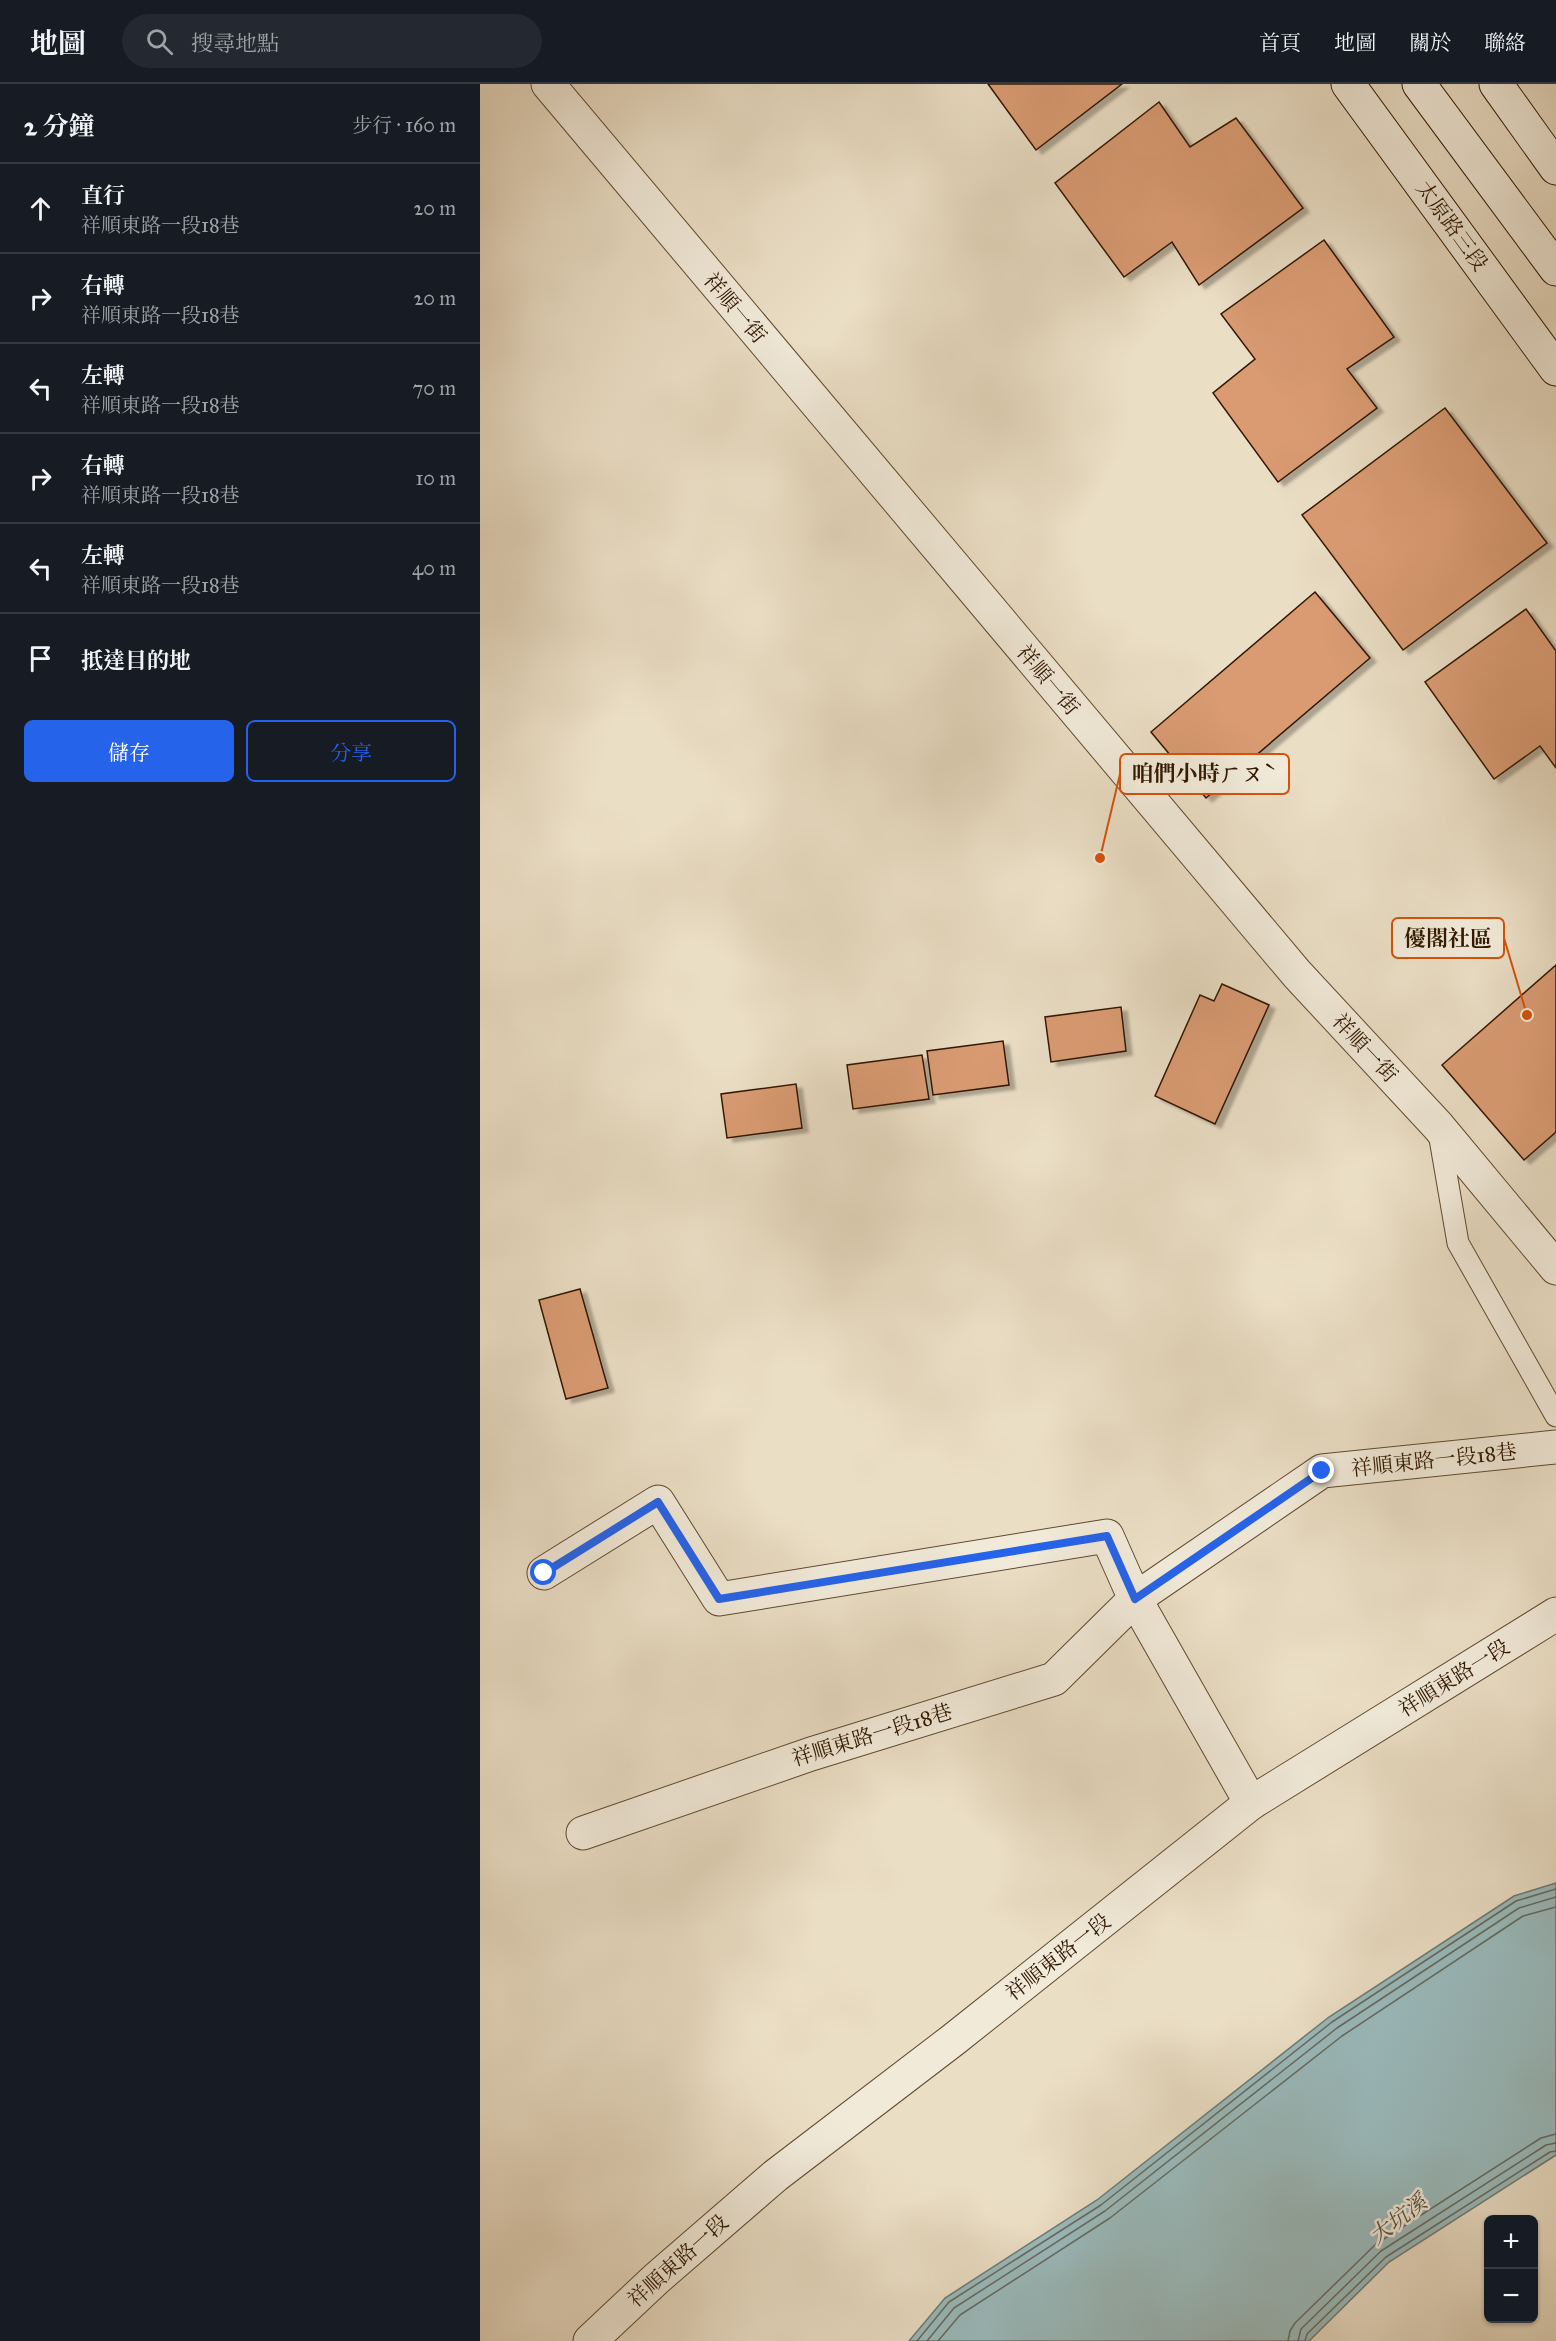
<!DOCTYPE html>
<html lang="zh-TW">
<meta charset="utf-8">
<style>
:root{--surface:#171b24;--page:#242831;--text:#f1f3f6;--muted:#9ea1a6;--line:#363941;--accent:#2563eb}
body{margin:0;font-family:"IM FELL Great Primer","Noto Serif TC",serif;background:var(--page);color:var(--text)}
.controls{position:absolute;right:18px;bottom:18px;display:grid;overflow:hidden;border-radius:9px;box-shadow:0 2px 4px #0004}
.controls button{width:54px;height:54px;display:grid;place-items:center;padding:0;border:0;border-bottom:2px solid var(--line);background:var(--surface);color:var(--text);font:30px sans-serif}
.stop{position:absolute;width:18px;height:18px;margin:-14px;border:4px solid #2563eb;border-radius:50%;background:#fff}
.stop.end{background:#2563eb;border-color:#fff;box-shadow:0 2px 6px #0008}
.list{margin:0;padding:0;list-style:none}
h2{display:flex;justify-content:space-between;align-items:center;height:78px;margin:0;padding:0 24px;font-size:26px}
h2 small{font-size:20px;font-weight:400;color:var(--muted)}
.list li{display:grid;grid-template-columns:39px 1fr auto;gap:18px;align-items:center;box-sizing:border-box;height:90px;padding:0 24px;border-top:2px solid var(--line)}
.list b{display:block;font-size:22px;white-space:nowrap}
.list p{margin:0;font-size:20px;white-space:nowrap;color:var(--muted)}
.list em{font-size:20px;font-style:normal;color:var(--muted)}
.actions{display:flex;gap:12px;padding:18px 24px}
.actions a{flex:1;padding:14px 0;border:2px solid var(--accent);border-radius:9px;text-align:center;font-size:21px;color:var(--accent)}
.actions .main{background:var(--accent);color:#fff}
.icon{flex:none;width:33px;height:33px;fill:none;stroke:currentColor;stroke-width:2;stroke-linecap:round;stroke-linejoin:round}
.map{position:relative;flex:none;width:1076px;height:2257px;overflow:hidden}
header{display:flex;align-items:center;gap:36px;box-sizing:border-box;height:84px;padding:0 30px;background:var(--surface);border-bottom:2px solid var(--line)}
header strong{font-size:28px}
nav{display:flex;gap:33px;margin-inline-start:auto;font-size:21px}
.search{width:420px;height:54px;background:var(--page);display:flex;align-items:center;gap:15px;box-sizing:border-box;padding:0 21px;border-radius:33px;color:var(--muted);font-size:22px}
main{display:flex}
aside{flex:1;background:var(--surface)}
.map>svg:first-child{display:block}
.water{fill:#9abbbd;stroke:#707a71;stroke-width:1.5}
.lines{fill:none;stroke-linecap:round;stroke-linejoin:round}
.shore{stroke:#666a5e;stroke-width:1.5}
.building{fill:#da9b73;stroke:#311800;stroke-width:1.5;filter:url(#shadow)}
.lane-casing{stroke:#5f4a31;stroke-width:23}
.street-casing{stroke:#5f4a31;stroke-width:35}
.secondary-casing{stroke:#311800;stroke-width:35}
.lane{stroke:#f1ead9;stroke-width:21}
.street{stroke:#f1ead9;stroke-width:33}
.secondary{stroke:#f1ead9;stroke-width:33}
.route{stroke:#2563eb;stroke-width:8}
.labels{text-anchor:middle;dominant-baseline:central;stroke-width:5;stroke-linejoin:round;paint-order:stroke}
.street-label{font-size:21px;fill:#311800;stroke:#f1ead9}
.water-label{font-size:22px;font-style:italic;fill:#565142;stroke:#f1ead9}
.leader{fill:none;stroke:#d6520b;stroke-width:2}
.callout-dot{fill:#d6520b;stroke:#f1ead9;stroke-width:2}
.callout{fill:#f1ead9;stroke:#d6520b;stroke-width:2}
.callout-label{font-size:22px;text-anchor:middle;font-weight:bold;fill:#311800}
</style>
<header>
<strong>地圖</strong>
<div class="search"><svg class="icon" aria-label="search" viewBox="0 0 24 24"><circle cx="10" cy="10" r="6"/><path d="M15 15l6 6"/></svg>搜尋地點</div>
<nav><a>首頁</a><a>地圖</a><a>關於</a><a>聯絡</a></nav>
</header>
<main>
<aside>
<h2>2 分鐘<small>步行 · 160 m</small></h2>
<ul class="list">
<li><svg class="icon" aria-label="ahead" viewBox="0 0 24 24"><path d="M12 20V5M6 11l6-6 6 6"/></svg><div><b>直行</b><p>祥順東路一段18巷</p></div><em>20 m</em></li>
<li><svg class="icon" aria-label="right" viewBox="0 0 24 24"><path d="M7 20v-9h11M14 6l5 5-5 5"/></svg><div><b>右轉</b><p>祥順東路一段18巷</p></div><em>20 m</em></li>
<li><svg class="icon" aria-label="left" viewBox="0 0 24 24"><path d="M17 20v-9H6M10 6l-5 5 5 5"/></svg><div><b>左轉</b><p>祥順東路一段18巷</p></div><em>70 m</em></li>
<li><svg class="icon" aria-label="right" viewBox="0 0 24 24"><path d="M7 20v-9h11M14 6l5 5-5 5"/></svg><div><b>右轉</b><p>祥順東路一段18巷</p></div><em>10 m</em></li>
<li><svg class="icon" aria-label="left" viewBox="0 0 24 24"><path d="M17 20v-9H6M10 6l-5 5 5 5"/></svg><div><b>左轉</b><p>祥順東路一段18巷</p></div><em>40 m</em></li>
<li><svg class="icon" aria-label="arrive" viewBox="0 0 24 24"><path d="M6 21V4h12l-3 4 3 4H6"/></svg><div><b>抵達目的地</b></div></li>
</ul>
<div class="actions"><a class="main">儲存</a><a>分享</a></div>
</aside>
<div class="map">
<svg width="1076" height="2257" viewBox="0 0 1076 2257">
<defs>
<filter id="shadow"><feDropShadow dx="6" dy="4" stdDeviation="1.5" flood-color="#0004"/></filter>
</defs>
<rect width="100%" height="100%" fill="#eadec5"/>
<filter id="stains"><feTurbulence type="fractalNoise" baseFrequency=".00333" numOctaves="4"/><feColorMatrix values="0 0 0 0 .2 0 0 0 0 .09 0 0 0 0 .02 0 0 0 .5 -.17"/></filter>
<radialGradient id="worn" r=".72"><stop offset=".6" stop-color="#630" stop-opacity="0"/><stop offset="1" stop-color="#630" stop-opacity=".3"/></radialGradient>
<polygon class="water" points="1076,1799 1076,2071 909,2178 829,2257 429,2257 465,2214 617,2116 849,1933 1034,1812"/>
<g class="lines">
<g class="shore">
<polyline points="437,2257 469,2218 621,2121 852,1938 1036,1817 1076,1805"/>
<polyline points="447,2257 474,2224 625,2127 857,1944 1039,1824 1076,1813"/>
<polyline points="458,2257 480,2231 630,2134 862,1952 1043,1832 1076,1823"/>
<polyline points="808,2257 810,2247 815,2239 896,2160 1061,2054 1076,2050"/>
<polyline points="818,2257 821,2245 901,2167 1066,2061 1076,2059"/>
<polyline points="825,2257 827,2250 906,2173 1070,2068 1076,2067"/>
</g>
</g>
<g class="building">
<polygon points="508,0 642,0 556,66"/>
<polygon points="679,18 710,63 756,34 823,124 719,201 692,158 644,193 575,99"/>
<polygon points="844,156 914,253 867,285 897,324 798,398 733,309 775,275 741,230"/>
<polygon points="965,324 1067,459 923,566 822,431"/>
<polygon points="835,508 890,574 726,714 671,648"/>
<polygon points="1046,525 1076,567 1076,684 1060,662 1014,695 945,598"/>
<polygon points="1076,881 1076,1048 1044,1076 962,981"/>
<polygon points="742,900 789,921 735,1040 675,1012 720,911 734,917"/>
<polygon points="641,923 646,967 571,978 565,933"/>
<polygon points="523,957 529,1001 453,1011 447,967"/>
<polygon points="442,971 449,1015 373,1025 367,981"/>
<polygon points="316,1000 322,1044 247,1054 241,1010"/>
<polygon points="100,1205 128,1304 86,1315 59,1216"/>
</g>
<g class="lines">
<defs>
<polyline id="lane" points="959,1049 978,1159 1076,1332"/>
<g id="street">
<polyline points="68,0 817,890 958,1042 1076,1184"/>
<polyline points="64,1489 178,1418 239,1515 627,1452 655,1515 771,1719"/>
<polyline points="103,1749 331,1670 574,1595 655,1515 842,1387 1076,1363"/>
<polyline points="110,2257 176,2195 295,2092 473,1956 771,1719 1076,1530"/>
</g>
<g id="secondary">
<polyline points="868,0 1076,285"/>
<polyline points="939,0 1076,185"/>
<polyline points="1016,0 1076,84"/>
</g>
</defs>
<use href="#lane" class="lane-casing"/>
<use href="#street" class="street-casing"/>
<use href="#secondary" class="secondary-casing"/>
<use href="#lane" class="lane"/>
<use href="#street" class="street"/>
<use href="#secondary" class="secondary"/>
</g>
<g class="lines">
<polyline class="route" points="64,1489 178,1418 239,1515 627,1452 655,1515 842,1387"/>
</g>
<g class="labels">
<g class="street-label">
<text transform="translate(972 142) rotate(54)">太原路三段</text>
<text transform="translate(255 224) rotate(50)">祥順一街</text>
<text transform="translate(568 596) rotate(50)">祥順一街</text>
<text transform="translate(885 964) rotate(47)">祥順一街</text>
<text transform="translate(954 1376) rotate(-6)">祥順東路一段18巷</text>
<text transform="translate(974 1594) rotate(-32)">祥順東路一段</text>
<text transform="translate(392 1651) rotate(-17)">祥順東路一段18巷</text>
<text transform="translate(578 1873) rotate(-38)">祥順東路一段</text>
<text transform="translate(198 2177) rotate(-42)">祥順東路一段</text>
</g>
<g class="water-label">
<text transform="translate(918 2135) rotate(-38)">大坑溪</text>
</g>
</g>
<path class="leader" d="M620 774L640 690M1047 931L1024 854"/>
<g class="callout-dot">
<circle cx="620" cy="774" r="6"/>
<circle cx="1047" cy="931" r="6"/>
</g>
<g class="callout">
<rect x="640" y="670" width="169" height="40" rx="6"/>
<rect x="912" y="834" width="112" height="40" rx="6"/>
</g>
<g class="callout-label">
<text x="724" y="697">咱們小時ㄏㄡˋ</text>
<text x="968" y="862">優閣社區</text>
</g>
<rect width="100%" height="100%" filter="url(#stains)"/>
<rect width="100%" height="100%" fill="url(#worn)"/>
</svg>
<div class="controls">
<button>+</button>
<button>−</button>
</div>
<div class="stop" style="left:64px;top:1489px"></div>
<div class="stop end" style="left:842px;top:1387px"></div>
</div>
</main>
